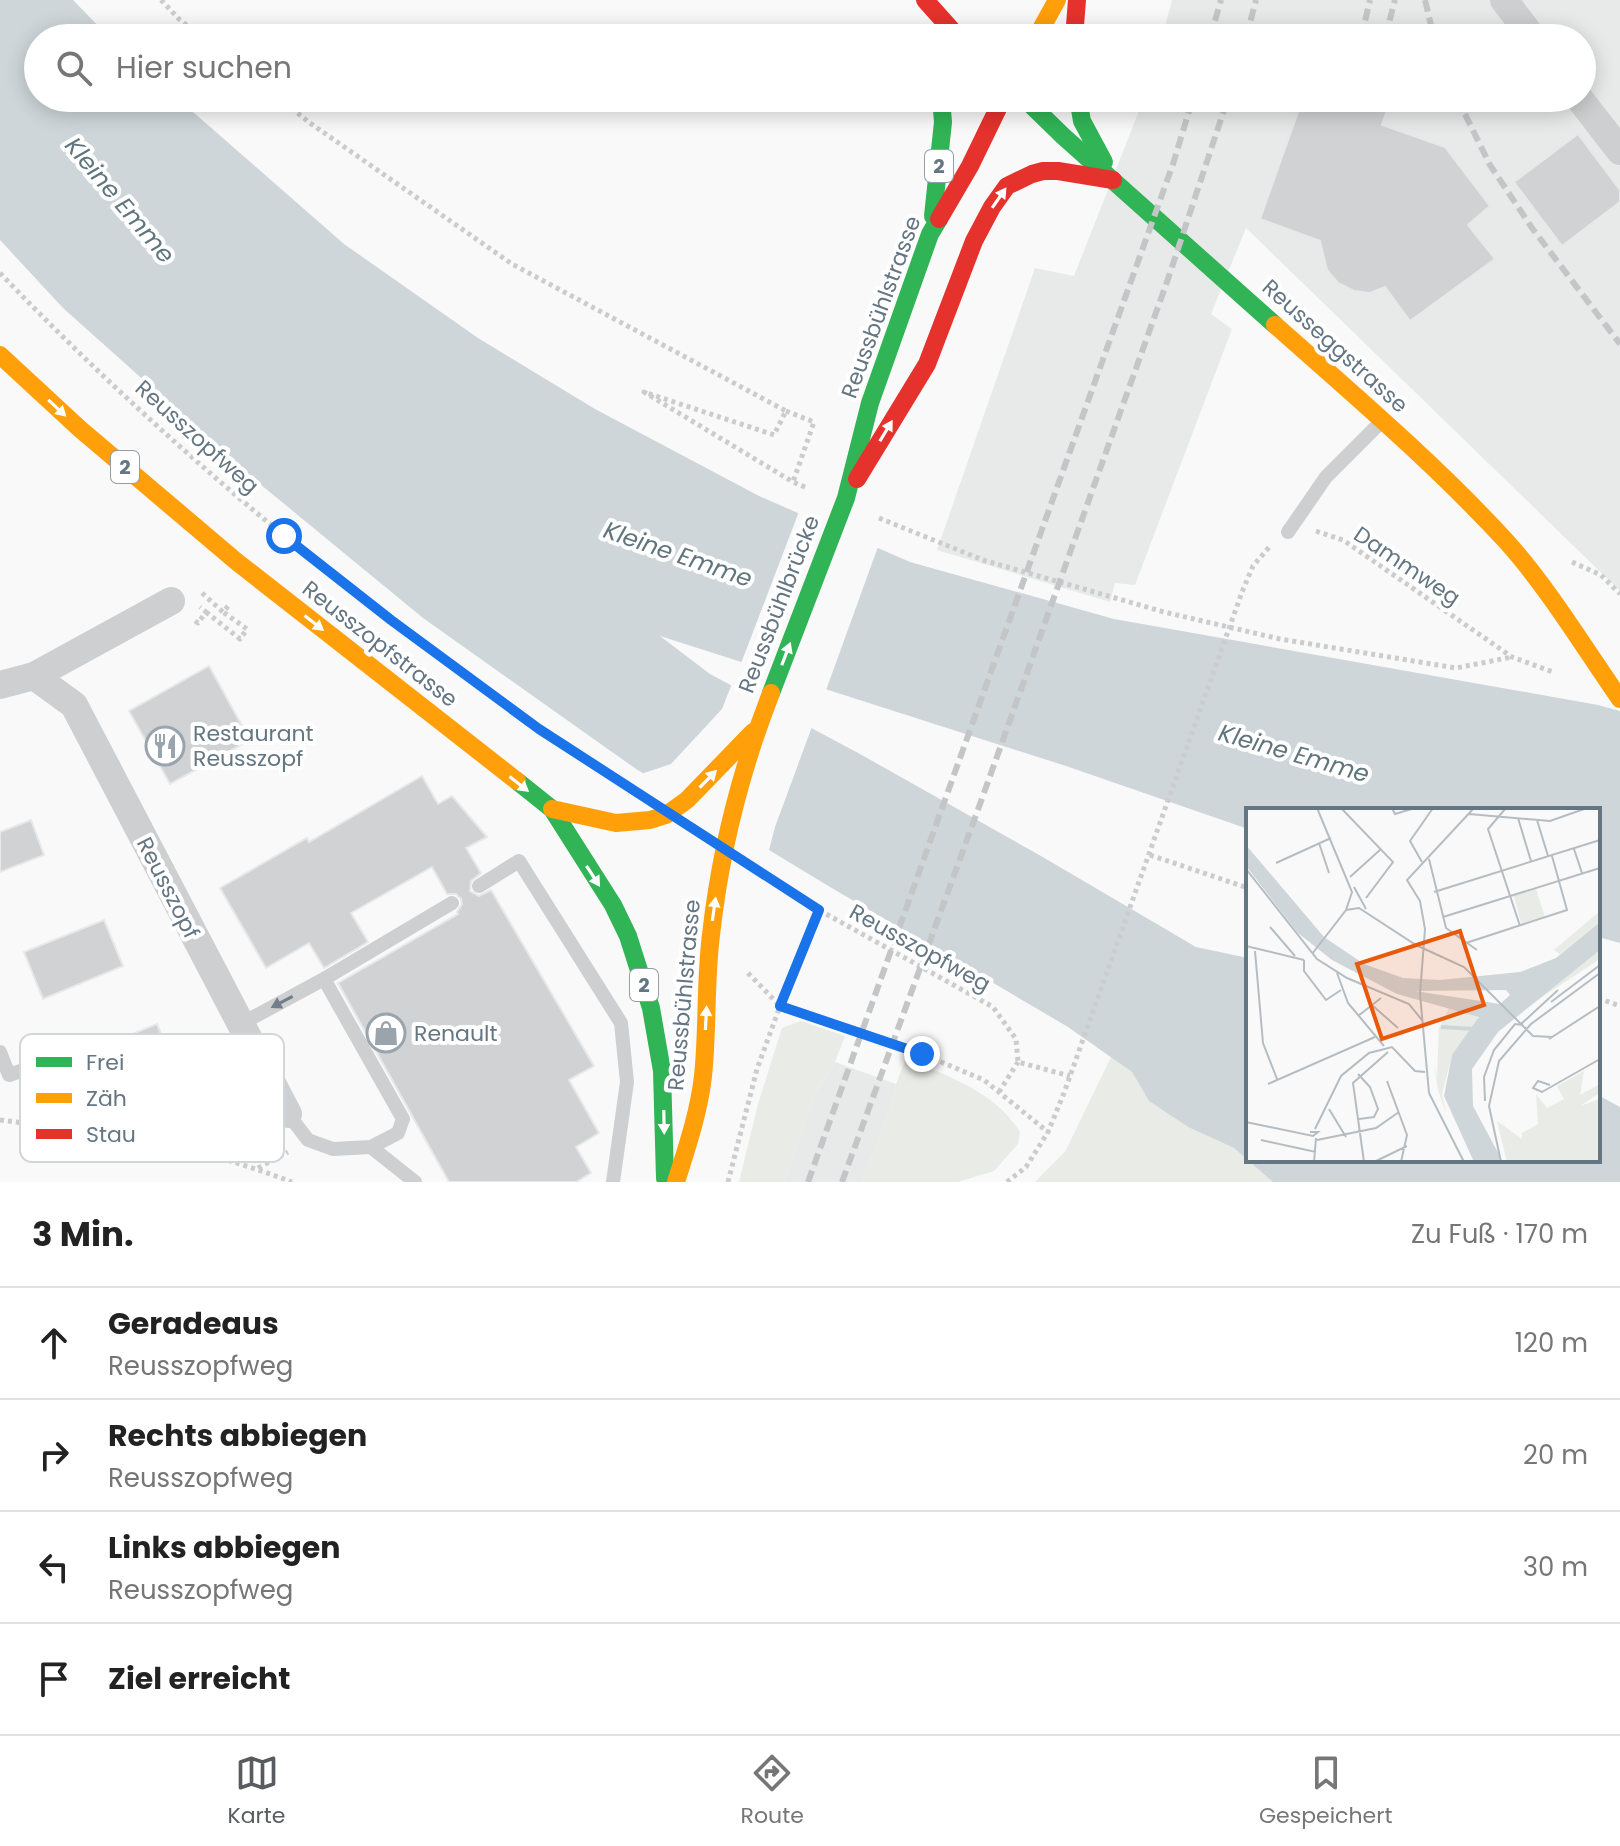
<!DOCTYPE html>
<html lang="de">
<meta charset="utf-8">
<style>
:root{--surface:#fff;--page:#f2f2f2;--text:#222;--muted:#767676;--line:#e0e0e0;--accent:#585c60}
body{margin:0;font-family:Poppins,sans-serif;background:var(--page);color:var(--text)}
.stop{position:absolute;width:24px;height:24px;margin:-18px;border:6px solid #1a73e8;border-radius:50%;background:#fff}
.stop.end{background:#1a73e8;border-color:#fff;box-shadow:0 2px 8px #0008}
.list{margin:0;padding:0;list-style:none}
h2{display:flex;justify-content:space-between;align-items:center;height:104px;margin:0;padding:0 32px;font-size:34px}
h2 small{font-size:26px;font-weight:400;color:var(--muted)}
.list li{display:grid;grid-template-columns:52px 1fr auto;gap:24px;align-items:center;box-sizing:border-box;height:112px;padding:0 32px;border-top:2px solid var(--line)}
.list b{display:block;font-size:30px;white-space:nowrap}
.list p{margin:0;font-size:26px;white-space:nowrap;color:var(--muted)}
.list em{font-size:26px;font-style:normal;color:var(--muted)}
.icon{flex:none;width:44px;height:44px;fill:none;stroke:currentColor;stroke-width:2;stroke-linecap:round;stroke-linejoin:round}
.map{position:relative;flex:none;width:1620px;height:1182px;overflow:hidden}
.search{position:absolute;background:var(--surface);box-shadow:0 4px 20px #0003;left:24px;right:24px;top:24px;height:88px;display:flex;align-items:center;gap:20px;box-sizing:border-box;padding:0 28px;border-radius:44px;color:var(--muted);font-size:30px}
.sheet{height:552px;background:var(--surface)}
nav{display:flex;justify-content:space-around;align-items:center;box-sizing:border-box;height:112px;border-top:2px solid var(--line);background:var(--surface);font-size:22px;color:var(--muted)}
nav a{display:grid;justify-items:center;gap:4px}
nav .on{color:var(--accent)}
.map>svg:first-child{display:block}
.built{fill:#e8e9e9}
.green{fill:#e8ebe6}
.water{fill:#ced6d9}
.pier{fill:#f9f9f9}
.building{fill:#d0d2d3;stroke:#e8e8e8;stroke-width:2}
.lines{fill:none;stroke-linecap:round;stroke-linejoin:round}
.path{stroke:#cbcccd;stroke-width:5;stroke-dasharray:4 4;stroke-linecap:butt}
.lane{stroke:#cecfd0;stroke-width:14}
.street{stroke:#cecfd0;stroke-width:28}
.fast{stroke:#30b455;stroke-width:18}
.slow{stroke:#ff9f0a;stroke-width:18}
.jam{stroke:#e5322d;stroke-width:18}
.rail{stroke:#c3c5c6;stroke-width:6;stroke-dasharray:12 6;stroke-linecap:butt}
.oneway{fill:#fff}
.oneway2{fill:#707f8b}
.route{stroke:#1a73e8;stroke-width:10}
.labels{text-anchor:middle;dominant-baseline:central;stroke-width:8;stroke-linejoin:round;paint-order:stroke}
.shield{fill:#fff;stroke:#939fa8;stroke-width:2}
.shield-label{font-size:20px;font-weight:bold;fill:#657683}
.street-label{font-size:22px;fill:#657683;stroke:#fff}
.poi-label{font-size:22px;fill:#657683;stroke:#fff;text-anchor:start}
.water-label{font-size:24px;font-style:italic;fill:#60757c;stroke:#fff}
.inset-river{fill:none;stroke:#ced6d9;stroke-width:4}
.inset-road{fill:none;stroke:#b5bdc3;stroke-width:2}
.view{fill:#e8590c;fill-opacity:0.15;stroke:#e8590c;stroke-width:4}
.inset-edge{fill:none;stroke:#657683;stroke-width:4}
.key{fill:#fff;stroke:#d1d6da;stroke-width:2}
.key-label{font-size:22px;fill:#657683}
</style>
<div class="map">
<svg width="1620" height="1182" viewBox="0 0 1620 1182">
<rect width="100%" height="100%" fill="#f9f9f9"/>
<g class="built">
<polygon points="1172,0 1620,0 1620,591 1246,228 1211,314 1232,329 1135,585 1115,583 1110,602 937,550 1035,268 1074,276 1144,98 1582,98 1582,38 1162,38"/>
<polygon points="835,1062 896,1084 890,1109 862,1182 784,1182 816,1093"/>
</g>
<g class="green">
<polygon points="801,1021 845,1036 835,1062 816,1093 784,1182 739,1182 758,1104 782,1028"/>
<polygon points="1111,1057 1132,1072 1149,1101 1188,1127 1234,1148 1273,1182 1035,1182 1065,1152"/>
<path d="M906 1058C947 1076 996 1092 1020 1132L1018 1144 994 1171 958 1182H862L890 1109 896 1084Z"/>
</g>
<polygon class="water" points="0,0 73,0 110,38 38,38 38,98 177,98 344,244 478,338 595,409 759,496 910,562 1114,619 1598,705 1620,711 1620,943 1598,937 1598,810 1248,810 1248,829 1066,766 660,636 710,674 860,754 1041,856 1196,947 1248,958 1248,1160 1598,1160 1598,1095 1620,1107 1620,1182 1273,1182 1234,1148 1188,1127 1149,1101 1132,1072 1068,1027 830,887 636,769 423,618 260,484 63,308 0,240"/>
<g class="pier">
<polygon points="800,509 879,544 825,693 740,666"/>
<polygon points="733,681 813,724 775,827 768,854 638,775 671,764 722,709"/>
</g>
<g class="building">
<polygon points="1303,98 1391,98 1382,125 1445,147 1490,206 1468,225 1495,259 1410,321 1385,287 1370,293 1354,291 1338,283 1327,270 1320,241 1260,219"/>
<polygon points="1578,134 1620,190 1620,202 1562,246 1514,182"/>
<polygon points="209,666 250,740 170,784 129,711"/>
<polygon points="422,776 438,804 452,796 487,837 466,848 481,873 471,881 470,891 479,896 491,890 594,1066 569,1080 599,1133 576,1147 591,1173 576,1182 449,1182 338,983 458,914 457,912 462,904 461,899 456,894 447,894 432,867 351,913 368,942 324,968 309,943 266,968 220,888 307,838 309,842"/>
<polygon points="31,820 44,855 0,872 0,832"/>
<polygon points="104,920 123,966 43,999 24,952"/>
<polygon points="157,1024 183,1088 126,1111 100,1047"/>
</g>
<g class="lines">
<g class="path">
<polyline points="161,0 180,20 203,38"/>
<polyline points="279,98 310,123 512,264 786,411 774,435 644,392 793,482 807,488"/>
<path d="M0 273C183 464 397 637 619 781"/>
<polyline points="786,411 814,422 793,482"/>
<polyline points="879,518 983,560 1164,612 1280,639 1456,668 1512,657"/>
<polyline points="1316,531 1343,540 1512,657 1553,672"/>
<polyline points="1572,562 1601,575 1620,594"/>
<polyline points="202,593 223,612 230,604"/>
<polyline points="206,612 240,639 247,629 223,612"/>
<polyline points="195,621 198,623 206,612 200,607"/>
<polyline points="1150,855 1248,888"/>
<polyline points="759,871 819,910 993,1007 1016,1039 1018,1062 1070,1076"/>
<polyline points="748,973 780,1006 922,1054 984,1080 1048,1132"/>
<polyline points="1598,998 1620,1006"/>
<polyline points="999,1092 1018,1062"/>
<path d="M0 1120C45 1126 91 1130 136 1138 189 1148 242 1163 292 1182"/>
<polyline points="258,1168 288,1152"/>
<polyline points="728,1182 757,1069 780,1006 819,910"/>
<polyline points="1007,1182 1026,1167 1048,1132 1064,1093 1242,592 1253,566 1271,545"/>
</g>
<g class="lane">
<polyline points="1288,532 1326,477 1382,421"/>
<polyline points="479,886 519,861 621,1023 627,1082 613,1182"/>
<polyline points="239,1025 324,979 452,903"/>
<polyline points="0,1052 9,1075 59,1058"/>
<polyline points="288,1114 308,1140 333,1149 371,1147 398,1133 403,1119 324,979"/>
<polyline points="371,1147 415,1182"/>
</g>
<g class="street">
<polyline points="1504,0 1533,38"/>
<polyline points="1579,98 1620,151"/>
<polyline points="34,676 74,705 288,1114"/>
<polyline points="0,685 34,676 171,601"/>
</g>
<g class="fast">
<polyline points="1024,98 1063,136 1275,325"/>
<polyline points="1078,98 1082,121 1104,162"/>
<polyline points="933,216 943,122 941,98"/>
<polyline points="771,693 846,498 870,403 930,234 939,219"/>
<polyline points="517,781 552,809 613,905 628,936 651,1008 662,1071 665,1178"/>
</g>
<g class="slow">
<polyline points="1036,38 1057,0"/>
<path d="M1275 325C1354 395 1434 463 1506 541 1549 589 1583 646 1620 699"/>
<polyline points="0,355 80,429 237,562 517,781"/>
<polyline points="552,809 616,823 650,820 666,815 687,800 753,732"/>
<path d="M676 1182C687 1147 699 1112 703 1076 708 1029 705 982 711 935 720 853 741 770 771 693"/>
</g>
<g class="jam">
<polyline points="925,0 959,38"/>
<polyline points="1074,38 1077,0"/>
<polyline points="939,219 970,166 1003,98"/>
<polyline points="857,479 927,364 974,241 992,207 1007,186 1032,174 1043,171 1058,171 1113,180"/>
</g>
<g class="rail">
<polyline points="1425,0 1434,38"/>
<polyline points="1210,38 1221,0"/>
<polyline points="1246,38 1256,0"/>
<polyline points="1361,38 1370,0"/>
<polyline points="1385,38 1395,0"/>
<polyline points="1457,98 1490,165 1532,228 1620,344"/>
<polyline points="808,1182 1173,164 1193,98"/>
<polyline points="842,1182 980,804 1168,279 1228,98"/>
</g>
</g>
<defs><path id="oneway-solid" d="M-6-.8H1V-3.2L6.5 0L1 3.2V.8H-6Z" transform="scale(2)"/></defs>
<g class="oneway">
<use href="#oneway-solid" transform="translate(999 198) rotate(-55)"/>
<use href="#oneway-solid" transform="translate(57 408) rotate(43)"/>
<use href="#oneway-solid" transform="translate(886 431) rotate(-59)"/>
<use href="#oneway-solid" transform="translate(314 623) rotate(38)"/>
<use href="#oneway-solid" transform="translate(786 654) rotate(-69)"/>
<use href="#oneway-solid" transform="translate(708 779) rotate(-46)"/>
<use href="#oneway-solid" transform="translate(519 784) rotate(38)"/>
<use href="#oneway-solid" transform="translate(593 876) rotate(57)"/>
<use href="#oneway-solid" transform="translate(714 909) rotate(-82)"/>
<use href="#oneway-solid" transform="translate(706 1018) rotate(-87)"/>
<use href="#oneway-solid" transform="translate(664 1122) rotate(89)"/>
</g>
<use class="oneway2" href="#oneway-solid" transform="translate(282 1002) rotate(152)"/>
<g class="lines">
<polyline class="route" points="284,536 391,620 539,729 819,910 780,1006 922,1054"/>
</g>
<defs>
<symbol id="restaurant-ring" viewBox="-11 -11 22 22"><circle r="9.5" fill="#fff" stroke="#99a4ac" stroke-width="1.5"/><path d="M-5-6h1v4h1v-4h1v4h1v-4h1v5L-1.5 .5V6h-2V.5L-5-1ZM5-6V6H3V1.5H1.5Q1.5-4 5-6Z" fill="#99a4ac"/></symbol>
<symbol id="shop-ring" viewBox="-11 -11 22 22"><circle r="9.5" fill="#fff" stroke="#99a4ac" stroke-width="1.5"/><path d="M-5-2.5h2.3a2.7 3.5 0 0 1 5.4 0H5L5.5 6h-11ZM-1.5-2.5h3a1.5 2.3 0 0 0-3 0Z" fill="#99a4ac"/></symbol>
</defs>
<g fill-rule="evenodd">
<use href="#restaurant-ring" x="143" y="724" width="44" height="44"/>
<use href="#shop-ring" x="364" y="1011" width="44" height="44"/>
</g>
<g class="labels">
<g class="shield">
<rect x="925" y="150" width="28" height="32" rx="6"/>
<rect x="111" y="451" width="28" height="32" rx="6"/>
<rect x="630" y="969" width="28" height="32" rx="6"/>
</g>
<g class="shield-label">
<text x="939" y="166">2</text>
<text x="125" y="467">2</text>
<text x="644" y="985">2</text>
</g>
<g class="street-label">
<text transform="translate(881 307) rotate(-70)">Reussbühlstrasse</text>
<text transform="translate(1335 346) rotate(42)">Reusseggstrasse</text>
<text transform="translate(197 437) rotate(42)">Reusszopfweg</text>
<text transform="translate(1407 566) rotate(34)">Dammweg</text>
<text transform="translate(779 604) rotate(-69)">Reussbühlbrücke</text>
<text transform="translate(380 644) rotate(38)">Reusszopfstrasse</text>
<text transform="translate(168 888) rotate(63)">Reusszopf</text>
<text transform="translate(920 948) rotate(29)">Reusszopfweg</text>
<text transform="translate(684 995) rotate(-85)">Reussbühlstrasse</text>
</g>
<g class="poi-label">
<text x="193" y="733">Restaurant<tspan x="193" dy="25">Reusszopf</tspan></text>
<text x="414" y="1033">Renault</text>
</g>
<g class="water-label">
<text transform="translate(120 200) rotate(50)">Kleine Emme</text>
<text transform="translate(678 554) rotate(19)">Kleine Emme</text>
<text transform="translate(1294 753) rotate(16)">Kleine Emme</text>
</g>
</g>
<g transform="translate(1246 808)">
<rect width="354" height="354" fill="#f9f9f9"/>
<path d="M290 81 299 109 275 116 268 88ZM354 103V114L314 146 308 142ZM354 142V151L281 199ZM203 200 231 208 233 214 206 247 196 286 200 305 192 282 188 254 191 269 193 220ZM338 263 334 287 354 276V285L334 298 354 291V354H261L251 313 276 331V325L292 316 290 286 301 300 318 291 311 278Z" fill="#e8ebe6"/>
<path d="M0 37 78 129 118 156 157 170 194 172 274 164 310 150 354 114V142L252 224 226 261 227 298 257 354H228L198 288 206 247 233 209 151 186 86 152 52 125 0 58ZM260 182 264 187 254 196 169 183Z" fill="#ced6d9" fill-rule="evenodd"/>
<path class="inset-river" d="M195 219 229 221"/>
<path class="inset-road" d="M95 0 147 54 120 90M146 0 149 6 169 0M260 0 242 21 274 118M223 6 304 13 341 0M272 10 285 53M291 12 302 48M73 35 83 65M328 41 336 65M183 51 200 120 231 142M176 54 164 33 187 0M30 55 85 30M0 61 71 151 101 170 163 196 176 212M104 69 135 41M108 79 120 101M188 84 354 32M100 102 113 100 170 137 218 159 287 228 306 229M197 109 354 60M24 119 49 148M220 135 321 102 306 48M0 138 58 152M9 143 17 235 31 271M66 146 100 102 106 84 71 0M58 152V163L80 192 95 182M91 165 102 195 138 238M305 194 354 157M127 198 152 220M112 208 135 190M274 217 312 182M303 231 354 198M112 266 124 279 132 301 128 309 113 311M141 273 161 327 155 354M22 276 129 229M304 277 292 273 287 280 296 284 354 251M239 293 238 269 248 242 269 216 277 217M83 301 100 329M0 314 67 328 72 324H64M69 321 95 268 123 245 146 239 169 263 179 264M15 332 70 344M71 332 130 320 153 304M68 354 70 330M118 354 107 275 142 244M128 354 161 338M218 354 183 285 174 186 179 121 174 93 161 72 228 0M255 354 243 298 253 253 285 216 354 165"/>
<path class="view" d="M214 123 238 197 136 231 111 156Z"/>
<rect width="354" height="354" class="inset-edge"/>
</g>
<rect x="20" y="1034" width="264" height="128" rx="12" class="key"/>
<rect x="36" y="1057" width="36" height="10" fill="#30b455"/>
<rect x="36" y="1093" width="36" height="10" fill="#ff9f0a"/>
<rect x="36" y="1129" width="36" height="10" fill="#e5322d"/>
<g class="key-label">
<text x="86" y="1070">Frei</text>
<text x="86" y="1106">Zäh</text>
<text x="86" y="1142">Stau</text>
</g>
</svg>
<div class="stop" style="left:284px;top:536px"></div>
<div class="stop end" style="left:922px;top:1054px"></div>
<div class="search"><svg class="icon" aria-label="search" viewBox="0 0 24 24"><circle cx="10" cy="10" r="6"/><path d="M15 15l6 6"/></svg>Hier suchen</div>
</div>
<section class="sheet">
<h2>3 Min.<small>Zu Fuß · 170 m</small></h2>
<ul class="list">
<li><svg class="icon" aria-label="ahead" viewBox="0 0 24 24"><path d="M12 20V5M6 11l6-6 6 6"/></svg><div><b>Geradeaus</b><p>Reusszopfweg</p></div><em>120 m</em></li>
<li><svg class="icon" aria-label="right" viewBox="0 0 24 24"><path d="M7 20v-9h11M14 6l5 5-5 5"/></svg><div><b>Rechts abbiegen</b><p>Reusszopfweg</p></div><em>20 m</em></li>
<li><svg class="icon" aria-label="left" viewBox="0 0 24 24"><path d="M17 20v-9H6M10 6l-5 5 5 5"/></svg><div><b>Links abbiegen</b><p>Reusszopfweg</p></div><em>30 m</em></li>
<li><svg class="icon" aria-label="arrive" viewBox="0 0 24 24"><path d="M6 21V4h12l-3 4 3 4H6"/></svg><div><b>Ziel erreicht</b></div></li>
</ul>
</section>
<nav>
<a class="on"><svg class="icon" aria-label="map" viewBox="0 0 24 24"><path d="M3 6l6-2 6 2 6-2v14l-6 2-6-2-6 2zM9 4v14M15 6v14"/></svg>Karte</a>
<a><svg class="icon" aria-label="directions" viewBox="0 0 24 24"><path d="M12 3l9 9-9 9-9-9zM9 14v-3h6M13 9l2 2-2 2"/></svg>Route</a>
<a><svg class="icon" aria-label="saved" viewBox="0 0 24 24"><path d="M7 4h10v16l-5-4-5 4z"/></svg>Gespeichert</a>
</nav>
